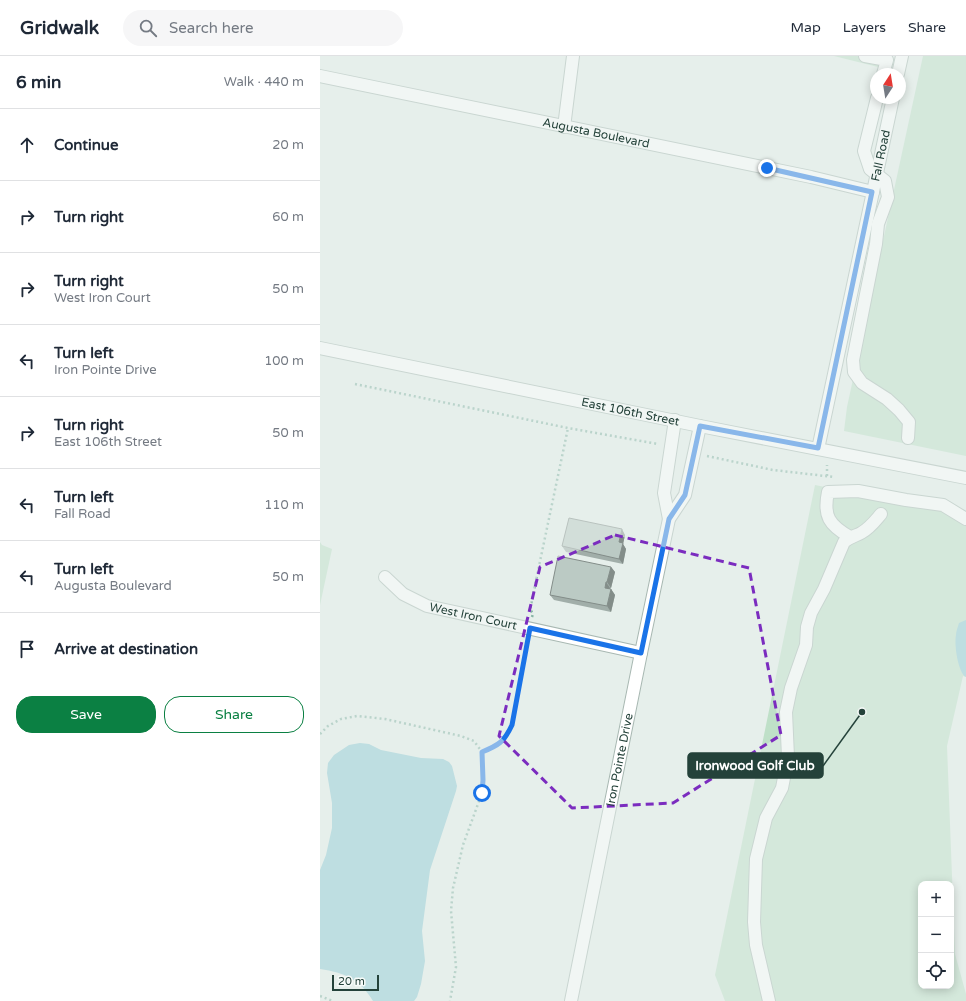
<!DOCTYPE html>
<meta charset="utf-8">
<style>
:root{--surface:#fff;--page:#f6f6f7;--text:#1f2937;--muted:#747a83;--line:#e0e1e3;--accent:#0b8043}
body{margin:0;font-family:"Varela Round",sans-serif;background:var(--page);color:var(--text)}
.controls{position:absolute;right:12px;bottom:12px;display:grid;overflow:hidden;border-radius:8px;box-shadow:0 2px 10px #0003}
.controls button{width:36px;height:36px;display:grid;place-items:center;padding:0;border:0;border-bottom:1px solid var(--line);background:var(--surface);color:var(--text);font:20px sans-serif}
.compass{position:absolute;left:550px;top:12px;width:36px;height:36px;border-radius:50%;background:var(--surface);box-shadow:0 2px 10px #0003;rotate:12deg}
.scale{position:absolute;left:12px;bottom:10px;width:47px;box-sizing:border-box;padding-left:4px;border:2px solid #24423a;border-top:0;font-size:11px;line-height:14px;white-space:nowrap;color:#24423a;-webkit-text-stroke:3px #f7fbf9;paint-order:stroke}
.stop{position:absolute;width:12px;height:12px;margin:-9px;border:3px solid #1a73e8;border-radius:50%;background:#fff}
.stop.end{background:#1a73e8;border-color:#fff;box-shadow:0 1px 4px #0008}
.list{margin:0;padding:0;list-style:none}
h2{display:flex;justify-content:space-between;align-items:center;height:52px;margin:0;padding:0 16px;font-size:17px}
h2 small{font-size:13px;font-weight:400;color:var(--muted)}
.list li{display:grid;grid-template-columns:26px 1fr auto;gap:12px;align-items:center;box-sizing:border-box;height:72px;padding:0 16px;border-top:1px solid var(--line)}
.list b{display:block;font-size:15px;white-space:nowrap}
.list p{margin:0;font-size:13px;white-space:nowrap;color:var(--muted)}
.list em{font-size:13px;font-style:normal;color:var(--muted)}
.actions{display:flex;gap:8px;padding:12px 16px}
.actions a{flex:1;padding:9px 0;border:1px solid var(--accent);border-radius:16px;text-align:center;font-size:14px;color:var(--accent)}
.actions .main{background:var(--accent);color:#fff}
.icon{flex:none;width:22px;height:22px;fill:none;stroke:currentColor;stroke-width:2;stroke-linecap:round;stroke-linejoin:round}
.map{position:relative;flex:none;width:646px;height:945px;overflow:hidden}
header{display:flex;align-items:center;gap:24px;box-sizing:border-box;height:56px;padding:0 20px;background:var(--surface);border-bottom:1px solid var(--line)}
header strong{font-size:19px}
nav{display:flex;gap:22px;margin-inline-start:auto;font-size:14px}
.search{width:280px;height:36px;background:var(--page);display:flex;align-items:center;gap:10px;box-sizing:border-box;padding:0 14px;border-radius:22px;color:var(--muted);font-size:15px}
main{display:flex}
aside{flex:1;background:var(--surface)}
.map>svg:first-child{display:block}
.green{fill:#bfe0c8;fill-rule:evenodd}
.water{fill:#8ec9d4}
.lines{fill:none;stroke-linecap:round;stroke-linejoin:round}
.minor-casing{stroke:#a8b8b2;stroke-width:14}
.path{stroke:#86b3a5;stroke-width:2.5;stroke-dasharray:2 3;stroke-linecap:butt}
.minor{stroke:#fff;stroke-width:12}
.wall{fill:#a1aea9}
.shaded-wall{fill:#838d89}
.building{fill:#bbcac4;stroke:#838d89}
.route{stroke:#1a73e8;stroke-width:5}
.marked{fill:none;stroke:#7b2cbf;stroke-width:3;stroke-dasharray:8 5;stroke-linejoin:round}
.labels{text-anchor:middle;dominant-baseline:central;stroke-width:3.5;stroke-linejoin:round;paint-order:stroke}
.street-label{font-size:12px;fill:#24423a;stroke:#f7fbf9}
.leader{fill:none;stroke:#24423a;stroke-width:1.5}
.callout-dot{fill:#24423a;stroke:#f7fbf9;stroke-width:1.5}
.callout{fill:#24423a;stroke:#24423a;stroke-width:1.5}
.callout-label{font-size:13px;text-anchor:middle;font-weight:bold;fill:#fff}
</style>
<header>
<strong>Gridwalk</strong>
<div class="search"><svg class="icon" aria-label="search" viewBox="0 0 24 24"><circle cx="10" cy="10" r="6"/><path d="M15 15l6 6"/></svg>Search here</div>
<nav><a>Map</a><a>Layers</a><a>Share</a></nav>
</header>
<main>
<aside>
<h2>6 min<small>Walk · 440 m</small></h2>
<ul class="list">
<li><svg class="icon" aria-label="ahead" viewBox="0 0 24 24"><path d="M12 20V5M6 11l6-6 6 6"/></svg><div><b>Continue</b></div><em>20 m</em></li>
<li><svg class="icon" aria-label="right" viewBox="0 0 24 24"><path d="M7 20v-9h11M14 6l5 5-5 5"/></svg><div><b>Turn right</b></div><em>60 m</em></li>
<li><svg class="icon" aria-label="right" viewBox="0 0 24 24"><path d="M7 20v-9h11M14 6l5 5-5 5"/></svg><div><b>Turn right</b><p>West Iron Court</p></div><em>50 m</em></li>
<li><svg class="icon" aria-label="left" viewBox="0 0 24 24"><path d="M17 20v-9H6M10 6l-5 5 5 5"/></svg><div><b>Turn left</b><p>Iron Pointe Drive</p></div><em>100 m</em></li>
<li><svg class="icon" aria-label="right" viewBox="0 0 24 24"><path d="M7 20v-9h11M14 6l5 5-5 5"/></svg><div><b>Turn right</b><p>East 106th Street</p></div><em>50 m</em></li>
<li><svg class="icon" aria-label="left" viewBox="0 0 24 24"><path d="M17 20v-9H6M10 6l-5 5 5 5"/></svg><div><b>Turn left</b><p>Fall Road</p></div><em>110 m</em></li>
<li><svg class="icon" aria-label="left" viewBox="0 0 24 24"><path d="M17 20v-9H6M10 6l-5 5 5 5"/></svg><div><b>Turn left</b><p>Augusta Boulevard</p></div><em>50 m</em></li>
<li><svg class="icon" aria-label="arrive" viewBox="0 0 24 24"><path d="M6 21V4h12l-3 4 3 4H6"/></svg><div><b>Arrive at destination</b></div></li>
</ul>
<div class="actions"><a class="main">Save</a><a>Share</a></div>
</aside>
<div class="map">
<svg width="646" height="945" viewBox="0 0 646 945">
<rect width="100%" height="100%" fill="#e6efeb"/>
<g class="green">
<polygon points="514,0 565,0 562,12"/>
<polygon points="603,0 646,0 646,400 524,375 527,351"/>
<path d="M495 429 646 460V621L643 620 627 690 635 898 646 938V945H405L395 919ZM601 828H631V930H601Z"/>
<polygon points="0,486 2,489 12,493 0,549"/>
</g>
<g class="water">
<path d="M646 564V621C638 617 634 588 636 579 636 575 638 571 639 567Z"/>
<path d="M40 687 49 688 61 694 101 702 123 703 129 706 132 710 137 730 136 735 110 814 102 875 105 905 101 928 97 941 94 945H53C40 923 25 917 0 913V814L6 799 12 772V747L7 717 8 707 14 699 29 689Z"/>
</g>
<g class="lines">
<defs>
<g id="minor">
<polyline points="545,0 567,4 563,18"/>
<polyline points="578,18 582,0"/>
<path id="s1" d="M0 20 491 121 553 136"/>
<polyline points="557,42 544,95 550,113 565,125 568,141 558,168 556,188 533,304 534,316 542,327 567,343 579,354 589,366 588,382"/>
<polyline points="244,71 253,0"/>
<path id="s2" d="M0 292 380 370 646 422"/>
<path id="s3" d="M498 393 573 42"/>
<polyline points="349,463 344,437 355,364"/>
<path d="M530 481C509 469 503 460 508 436L538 435 586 444 623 449 646 463"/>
<path id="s4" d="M65 521 83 538 107 550 321 597"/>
<path id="s5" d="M251 945 321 597 349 463 365 439 380 370"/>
<path d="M449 945 436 889 434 866 436 803 446 762 462 732 468 701 466 656 471 632 486 589 487 571 491 557 504 533 524 486C530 481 535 480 541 477 550 472 555 465 561 458"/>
</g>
</defs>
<use href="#minor" class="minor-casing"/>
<g class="path">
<polyline points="35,328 248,372 338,388"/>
<polyline points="387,400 453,414 514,421"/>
<polyline points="507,420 507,409"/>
<polyline points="212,561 213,558 210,553 248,372"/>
<polyline points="0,678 8,670 21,663 37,660 65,663 141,680 154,685 162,696 163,711 162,737 143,789 133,832 131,855 136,911 130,945"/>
<path d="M162 696C179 689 184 686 192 669L208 585"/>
<polyline points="0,940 13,945"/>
</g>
<use href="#minor" class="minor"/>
</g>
<g class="wall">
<polygon points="305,479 303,488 306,493 303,508 246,496 242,490"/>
<polygon points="291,511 295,516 291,532 290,532 289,533 291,533 295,539 291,556 234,544 230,539"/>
</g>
<g class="shaded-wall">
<polygon points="302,473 305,479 303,488 306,493 303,508 299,503 299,486"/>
<polygon points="291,511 295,516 291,532 287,526"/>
<polygon points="286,526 290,532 289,537 285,532"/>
<polygon points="291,533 295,539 291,556 287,550"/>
</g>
<g class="building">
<polygon points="249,462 302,473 299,486 303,487 299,503 242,490"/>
<polygon points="238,500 291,511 287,526 286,526 285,532 291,533 287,550 230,539"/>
</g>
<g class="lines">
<path class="route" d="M162 737 163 724 162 696C179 689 184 686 192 669L210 572 321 597 349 463 365 439 380 370 498 392 552 136 447 112"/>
</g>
<path d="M0 0H646V945H0ZM295 479 429 512 461 679 353 747 252 752 179 680 220 511Z" fill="#e6efeb" fill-opacity=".55" fill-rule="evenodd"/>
<path class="marked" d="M295 479 429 512 461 679 353 747 252 752 179 680 220 511Z"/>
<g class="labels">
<g class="street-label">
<text stroke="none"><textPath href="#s1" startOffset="282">Augusta Boulevard</textPath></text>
<text stroke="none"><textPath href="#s3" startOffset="300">Fall Road</textPath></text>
<text stroke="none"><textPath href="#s2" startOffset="317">East 106th Street</textPath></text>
<text stroke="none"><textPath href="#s4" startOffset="99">West Iron Court</textPath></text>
<text stroke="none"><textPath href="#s5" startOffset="246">Iron Pointe Drive</textPath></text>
</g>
</g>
<path class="leader" d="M542 656L503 710"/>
<circle class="callout-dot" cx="542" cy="656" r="4"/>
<rect class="callout" x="368" y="697" width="135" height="25" rx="4"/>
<g class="callout-label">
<text x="435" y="714">Ironwood Golf Club</text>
</g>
</svg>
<div class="controls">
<button>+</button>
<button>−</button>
<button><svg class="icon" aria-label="locate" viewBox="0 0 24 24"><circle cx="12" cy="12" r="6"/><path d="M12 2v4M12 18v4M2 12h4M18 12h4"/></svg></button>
</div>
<svg class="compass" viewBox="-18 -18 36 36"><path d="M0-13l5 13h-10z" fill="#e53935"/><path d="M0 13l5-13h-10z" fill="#747a83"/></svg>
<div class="scale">20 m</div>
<div class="stop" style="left:162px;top:737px"></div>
<div class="stop end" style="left:447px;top:112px"></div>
</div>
</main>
